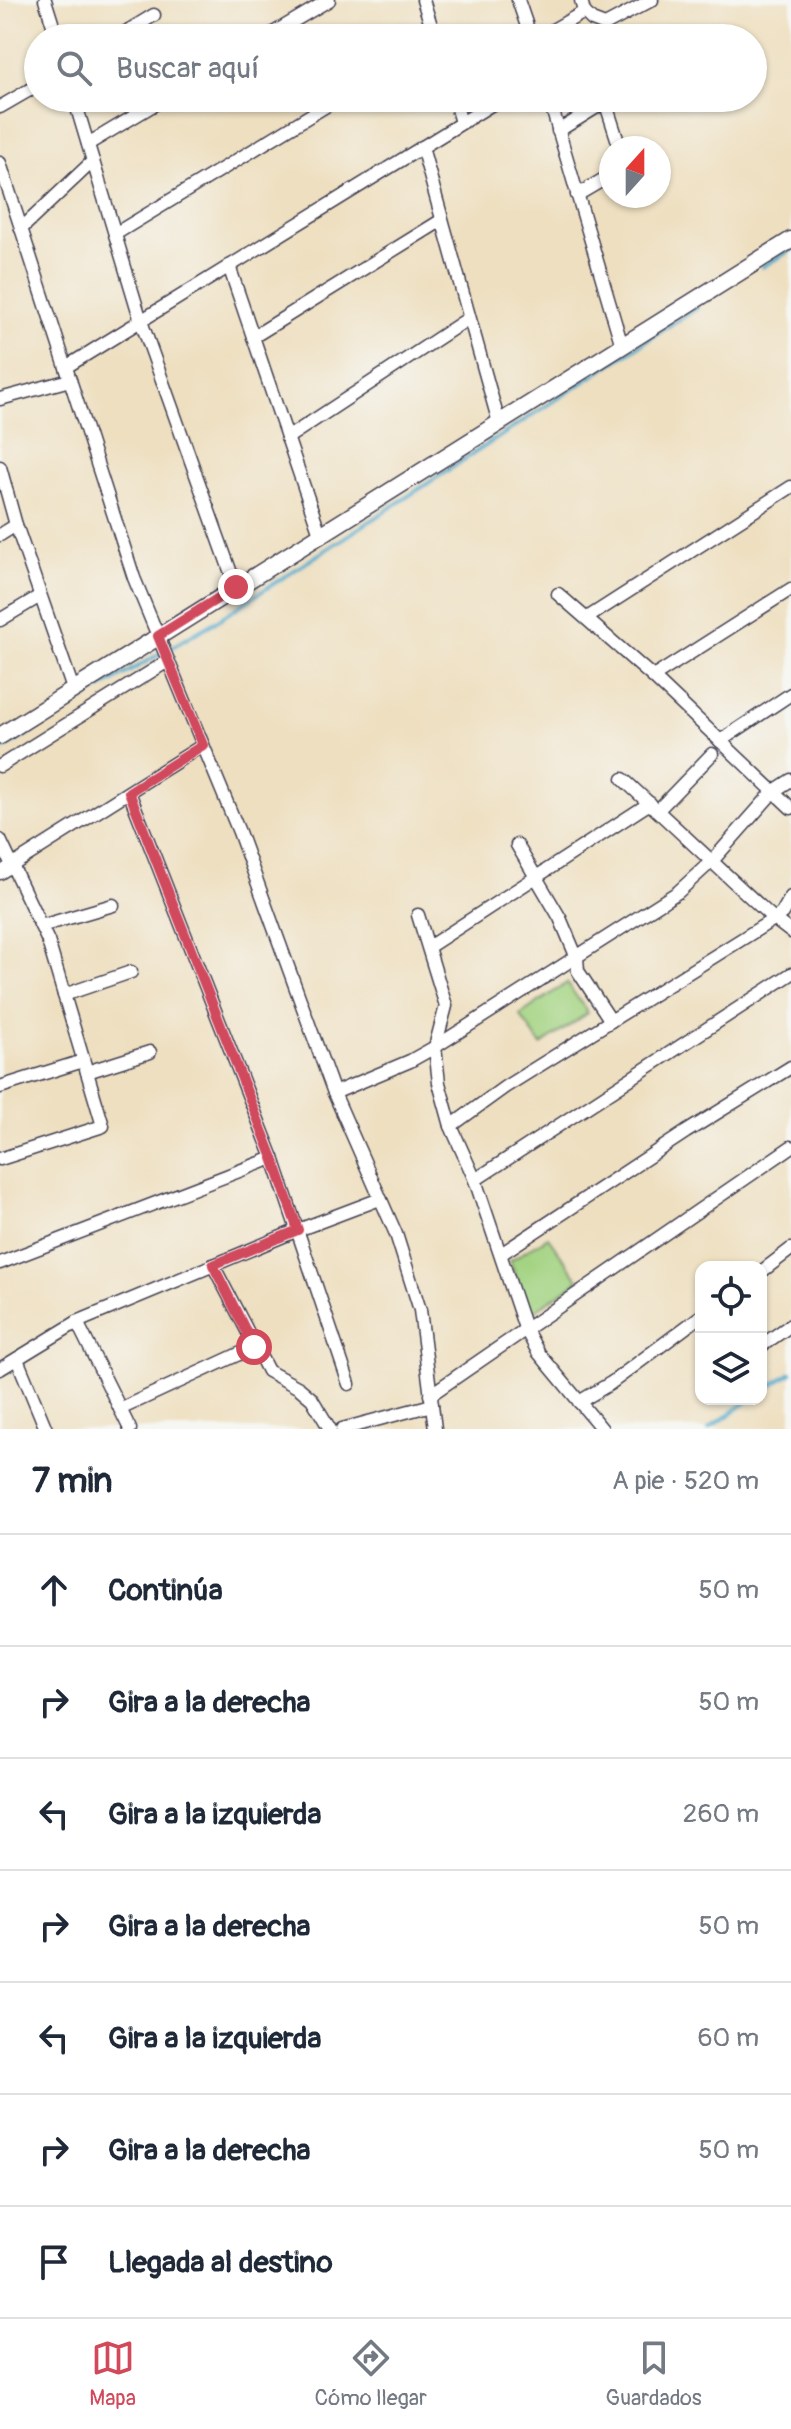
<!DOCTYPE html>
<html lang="es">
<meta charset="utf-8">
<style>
:root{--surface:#fff;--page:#f6f6f7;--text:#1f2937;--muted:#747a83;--line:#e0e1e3;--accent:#d1495b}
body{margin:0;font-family:Pangolin,sans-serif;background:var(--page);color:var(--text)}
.controls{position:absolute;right:24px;bottom:24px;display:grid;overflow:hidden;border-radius:16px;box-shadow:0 2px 6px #0004}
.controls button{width:72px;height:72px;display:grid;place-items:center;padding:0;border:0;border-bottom:2px solid var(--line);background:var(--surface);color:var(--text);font:40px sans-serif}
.compass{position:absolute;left:599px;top:136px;width:72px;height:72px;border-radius:50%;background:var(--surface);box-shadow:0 2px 6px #0004;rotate:21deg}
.stop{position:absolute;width:24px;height:24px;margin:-18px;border:6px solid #d1495b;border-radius:50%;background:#fff}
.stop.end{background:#d1495b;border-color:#fff;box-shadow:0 2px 8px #0008}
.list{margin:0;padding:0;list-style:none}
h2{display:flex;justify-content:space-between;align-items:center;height:104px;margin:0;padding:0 32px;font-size:34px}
h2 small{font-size:26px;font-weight:400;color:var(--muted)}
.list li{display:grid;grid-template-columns:52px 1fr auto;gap:24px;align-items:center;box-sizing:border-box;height:112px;padding:0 32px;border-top:2px solid var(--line)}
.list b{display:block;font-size:30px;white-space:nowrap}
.list em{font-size:26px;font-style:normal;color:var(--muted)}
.icon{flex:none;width:44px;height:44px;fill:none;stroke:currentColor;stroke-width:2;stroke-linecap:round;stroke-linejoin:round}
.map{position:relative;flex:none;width:791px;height:1429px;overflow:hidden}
.search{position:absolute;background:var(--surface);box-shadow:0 2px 6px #0004;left:24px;right:24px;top:24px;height:88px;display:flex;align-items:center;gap:20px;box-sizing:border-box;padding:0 28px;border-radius:44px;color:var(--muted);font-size:30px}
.sheet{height:888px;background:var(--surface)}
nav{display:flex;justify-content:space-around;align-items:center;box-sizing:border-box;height:112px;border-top:2px solid var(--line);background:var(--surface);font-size:22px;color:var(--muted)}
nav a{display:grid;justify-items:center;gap:4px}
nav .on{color:var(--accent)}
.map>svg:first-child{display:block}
.green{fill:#a3d381;stroke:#627a5e;stroke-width:2}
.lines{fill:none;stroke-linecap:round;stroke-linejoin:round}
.stream{stroke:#51abce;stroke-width:4}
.minor-casing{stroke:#413e4f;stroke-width:15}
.tertiary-casing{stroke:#413e4f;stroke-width:19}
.minor{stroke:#fff;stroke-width:12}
.tertiary{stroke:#fff;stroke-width:16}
.route{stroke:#d1495b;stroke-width:10}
</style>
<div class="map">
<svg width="791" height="1429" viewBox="0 0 791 1429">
<rect width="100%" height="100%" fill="#f6f6f2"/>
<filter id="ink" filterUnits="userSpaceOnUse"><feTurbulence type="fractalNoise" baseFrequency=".0125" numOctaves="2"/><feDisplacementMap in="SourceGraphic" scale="16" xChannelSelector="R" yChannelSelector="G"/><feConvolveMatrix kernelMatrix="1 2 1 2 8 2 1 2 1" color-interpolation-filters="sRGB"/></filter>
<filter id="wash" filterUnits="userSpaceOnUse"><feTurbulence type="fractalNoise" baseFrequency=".006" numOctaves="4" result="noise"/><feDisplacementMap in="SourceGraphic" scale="32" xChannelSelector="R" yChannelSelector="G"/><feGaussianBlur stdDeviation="1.8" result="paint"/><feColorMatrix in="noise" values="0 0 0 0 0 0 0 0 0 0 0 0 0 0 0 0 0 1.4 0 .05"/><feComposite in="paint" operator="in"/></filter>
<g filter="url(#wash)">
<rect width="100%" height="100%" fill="#eedfc0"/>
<g class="green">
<polygon points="567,983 588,1013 541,1045 520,1015"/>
<polygon points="548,1237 579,1280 530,1314 510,1261"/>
</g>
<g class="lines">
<g class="stream">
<polyline points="762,267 791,250"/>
<polyline points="0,751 106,685 215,622 697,308"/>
<polyline points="761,1392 791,1373"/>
<polyline points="709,1429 751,1399"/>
</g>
</g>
</g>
<g filter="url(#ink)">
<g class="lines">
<defs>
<g id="minor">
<polyline points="45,0 57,38"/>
<polyline points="423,0 435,38"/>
<polyline points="518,0 531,38"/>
<polyline points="584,12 592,20 605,25 652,0"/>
<polyline points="116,38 154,15"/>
<polyline points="265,38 329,0"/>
<polyline points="539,38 584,12 581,0"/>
<polyline points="74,98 141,321 236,587"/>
<polyline points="454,98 461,123"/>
<polyline points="549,98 622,346"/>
<polyline points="604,98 620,148"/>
<polyline points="0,107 38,85"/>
<polyline points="558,131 605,102"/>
<polyline points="88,144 165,98"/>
<polyline points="422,147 499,423"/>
<polyline points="0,163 134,578 239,832 334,1093 396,1234 420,1310 435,1429"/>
<polyline points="577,195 611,175"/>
<polyline points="21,229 93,161"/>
<polyline points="115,234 339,98"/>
<polyline points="229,266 320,534"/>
<polyline points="253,337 442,220"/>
<polyline points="66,367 502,98"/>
<polyline points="0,399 70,380"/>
<polyline points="287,438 469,318"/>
<polyline points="0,467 16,525 73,689"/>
<polyline points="0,535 16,525"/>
<polyline points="558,594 653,677 791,808"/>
<polyline points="587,618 791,487"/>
<polyline points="0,620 40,596"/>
<polyline points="653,677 791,589"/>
<polyline points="720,741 791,694"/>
<polyline points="0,766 168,661"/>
<polyline points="623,779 774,919 791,932"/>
<polyline points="129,792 273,1158 349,1384"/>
<polyline points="658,810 712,754"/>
<polyline points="0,840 48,941 103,1126 0,1159"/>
<polyline points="517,845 560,918 577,958 578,971 611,1021"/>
<polyline points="0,873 203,745"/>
<polyline points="418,915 446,1006 435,1047 439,1083 451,1126 475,1180 525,1328 538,1352 602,1429"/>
<polyline points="41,926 113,905"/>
<polyline points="430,946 650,803"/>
<polyline points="64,995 131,972"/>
<polyline points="87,1072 150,1052"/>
<polyline points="0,1087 83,1061"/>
<polyline points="334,1093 410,1061 435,1047 678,892 713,860 774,791 791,780"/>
<polyline points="451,1126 505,1087 774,919 782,913 791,897"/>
<polyline points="475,1180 791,974"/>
<polyline points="501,1254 686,1132 791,1067"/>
<polyline points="0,1263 273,1158"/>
<polyline points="213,1265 268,1371 299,1388 312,1399 330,1429"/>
<polyline points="761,1272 791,1249"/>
<polyline points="77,1322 130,1429"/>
<polyline points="761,1346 791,1325"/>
<polyline points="17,1359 46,1429"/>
<polyline points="0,1369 77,1322 298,1230 380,1199"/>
<polyline points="430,1395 791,1147"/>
<polyline points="579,1402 611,1383 701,1316"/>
<polyline points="120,1409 254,1347"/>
<polyline points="342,1429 432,1405"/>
</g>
<polyline id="tertiary" points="0,736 791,240"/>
</defs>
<use href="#minor" class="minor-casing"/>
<use href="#tertiary" class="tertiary-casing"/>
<use href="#minor" class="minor"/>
<use href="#tertiary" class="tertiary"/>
</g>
</g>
<g class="lines" filter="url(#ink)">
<polyline class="route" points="236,587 158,636 203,745 129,792 273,1158 298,1230 213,1265 254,1347"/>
</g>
</svg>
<div class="controls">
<button><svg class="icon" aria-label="locate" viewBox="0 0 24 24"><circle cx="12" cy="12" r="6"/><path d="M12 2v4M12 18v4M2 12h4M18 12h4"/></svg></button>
<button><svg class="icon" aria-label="layers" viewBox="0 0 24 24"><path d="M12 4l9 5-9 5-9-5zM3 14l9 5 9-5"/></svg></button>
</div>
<svg class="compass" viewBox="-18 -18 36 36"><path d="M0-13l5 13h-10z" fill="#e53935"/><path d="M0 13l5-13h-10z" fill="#747a83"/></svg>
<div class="stop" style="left:254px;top:1347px"></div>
<div class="stop end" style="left:236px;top:587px"></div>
<div class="search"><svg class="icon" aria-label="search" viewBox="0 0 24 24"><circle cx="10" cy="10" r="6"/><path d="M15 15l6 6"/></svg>Buscar aquí</div>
</div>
<section class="sheet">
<h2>7 min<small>A pie · 520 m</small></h2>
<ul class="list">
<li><svg class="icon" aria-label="ahead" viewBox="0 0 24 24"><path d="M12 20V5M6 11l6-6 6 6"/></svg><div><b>Continúa</b></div><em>50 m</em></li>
<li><svg class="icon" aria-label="right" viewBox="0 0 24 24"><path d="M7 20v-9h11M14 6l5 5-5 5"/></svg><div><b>Gira a la derecha</b></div><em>50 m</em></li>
<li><svg class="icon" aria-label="left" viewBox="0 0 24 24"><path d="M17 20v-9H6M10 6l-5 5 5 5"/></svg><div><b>Gira a la izquierda</b></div><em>260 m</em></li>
<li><svg class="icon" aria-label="right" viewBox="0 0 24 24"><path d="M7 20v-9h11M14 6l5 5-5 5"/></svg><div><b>Gira a la derecha</b></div><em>50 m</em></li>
<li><svg class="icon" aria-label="left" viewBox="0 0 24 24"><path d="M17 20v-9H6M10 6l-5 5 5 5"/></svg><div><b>Gira a la izquierda</b></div><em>60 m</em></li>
<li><svg class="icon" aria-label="right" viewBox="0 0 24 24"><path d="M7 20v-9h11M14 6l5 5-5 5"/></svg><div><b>Gira a la derecha</b></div><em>50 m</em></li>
<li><svg class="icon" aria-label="arrive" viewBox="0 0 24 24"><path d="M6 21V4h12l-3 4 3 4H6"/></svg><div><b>Llegada al destino</b></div></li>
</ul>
</section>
<nav>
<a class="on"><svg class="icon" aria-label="map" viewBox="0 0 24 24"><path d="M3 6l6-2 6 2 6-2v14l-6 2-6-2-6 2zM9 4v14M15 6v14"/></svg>Mapa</a>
<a><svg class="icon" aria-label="directions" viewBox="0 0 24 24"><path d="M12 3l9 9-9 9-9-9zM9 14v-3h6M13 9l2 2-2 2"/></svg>Cómo llegar</a>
<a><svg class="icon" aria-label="saved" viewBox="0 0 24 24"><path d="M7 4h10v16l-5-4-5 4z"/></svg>Guardados</a>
</nav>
